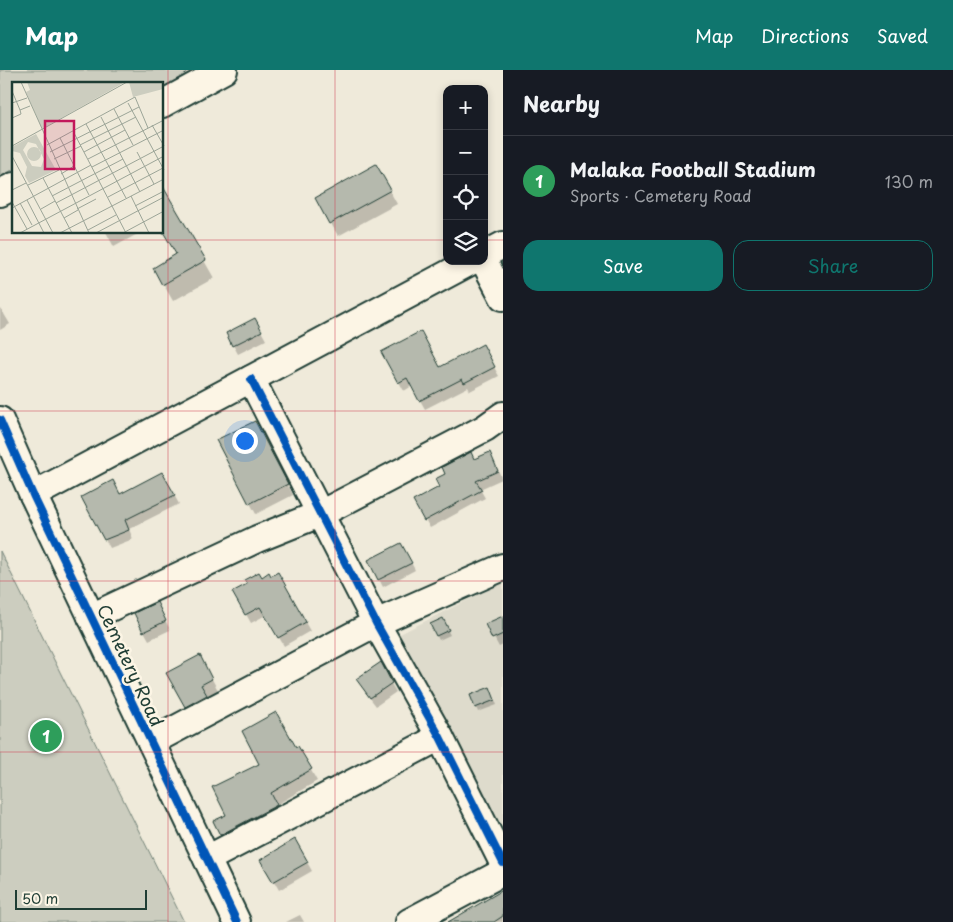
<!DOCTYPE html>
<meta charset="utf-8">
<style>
:root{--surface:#171b24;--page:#242831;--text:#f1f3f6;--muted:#9ea1a6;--line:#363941;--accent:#0f766e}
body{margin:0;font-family:"Playpen Sans",sans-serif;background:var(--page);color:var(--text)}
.controls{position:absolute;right:15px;top:15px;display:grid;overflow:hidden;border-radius:10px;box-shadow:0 2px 8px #0003}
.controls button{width:45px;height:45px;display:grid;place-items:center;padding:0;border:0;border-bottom:1px solid var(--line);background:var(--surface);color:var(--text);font:25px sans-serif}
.scale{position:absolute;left:15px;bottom:12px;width:132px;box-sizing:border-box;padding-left:5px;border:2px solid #1f3d34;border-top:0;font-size:14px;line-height:18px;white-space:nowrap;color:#1f3d34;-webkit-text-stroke:4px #fcf5e5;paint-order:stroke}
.you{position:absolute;left:244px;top:370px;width:18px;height:18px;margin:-12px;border:4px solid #fff;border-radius:50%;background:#1a73e8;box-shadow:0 0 0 8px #1a73e833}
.badge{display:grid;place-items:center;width:32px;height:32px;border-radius:50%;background:var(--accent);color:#fff;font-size:16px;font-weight:700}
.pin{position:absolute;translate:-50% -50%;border:2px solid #fff;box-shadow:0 1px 5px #0006}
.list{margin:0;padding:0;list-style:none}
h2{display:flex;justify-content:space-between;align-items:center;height:65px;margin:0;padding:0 20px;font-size:21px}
h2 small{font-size:16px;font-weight:400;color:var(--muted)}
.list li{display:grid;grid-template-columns:32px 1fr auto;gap:15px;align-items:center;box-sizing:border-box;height:90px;padding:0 20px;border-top:1px solid var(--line)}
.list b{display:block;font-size:19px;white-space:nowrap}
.list p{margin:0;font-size:16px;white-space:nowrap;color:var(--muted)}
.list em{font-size:16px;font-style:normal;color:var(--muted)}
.actions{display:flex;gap:10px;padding:15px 20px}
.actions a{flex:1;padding:11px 0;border:1px solid var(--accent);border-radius:15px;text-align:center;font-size:18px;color:var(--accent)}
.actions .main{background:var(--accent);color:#fff}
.icon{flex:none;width:28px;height:28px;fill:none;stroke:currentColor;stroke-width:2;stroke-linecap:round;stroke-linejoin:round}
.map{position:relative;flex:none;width:503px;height:852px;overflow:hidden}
header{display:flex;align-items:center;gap:30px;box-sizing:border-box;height:70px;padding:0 25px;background:var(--accent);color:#fff}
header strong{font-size:24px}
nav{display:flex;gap:28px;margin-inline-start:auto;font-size:18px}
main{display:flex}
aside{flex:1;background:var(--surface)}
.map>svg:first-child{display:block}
.built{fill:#dedbcc}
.green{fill:#cccdbf;stroke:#76857a}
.shadow{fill:#0003}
.building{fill:#b5b9ad;stroke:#1f3d34}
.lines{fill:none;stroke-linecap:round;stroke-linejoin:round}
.minor-casing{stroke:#1f3d34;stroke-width:30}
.minor{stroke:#fcf5e5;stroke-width:26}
.cycleway-casing{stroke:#fcf5e5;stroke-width:11}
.cycleway{stroke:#0057b8;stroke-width:8}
.grid{fill:none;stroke:#d1495b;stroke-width:1;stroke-opacity:0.55}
.labels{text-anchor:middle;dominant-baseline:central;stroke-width:5;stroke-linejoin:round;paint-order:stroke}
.street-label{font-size:18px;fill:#1f3d34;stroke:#fcf5e5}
.inset-road{fill:none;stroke:#9ca598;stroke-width:1}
.view{fill:#c2185b;fill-opacity:0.15;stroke:#c2185b;stroke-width:2.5}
.inset-edge{fill:none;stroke:#1f3d34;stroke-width:2.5}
</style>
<header>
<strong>Map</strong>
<nav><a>Map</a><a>Directions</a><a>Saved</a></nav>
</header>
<main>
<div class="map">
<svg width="503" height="852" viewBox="0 0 503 852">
<rect width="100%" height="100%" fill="#efeada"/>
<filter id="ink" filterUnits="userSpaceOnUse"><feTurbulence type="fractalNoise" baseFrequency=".02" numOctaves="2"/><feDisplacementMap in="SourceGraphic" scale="10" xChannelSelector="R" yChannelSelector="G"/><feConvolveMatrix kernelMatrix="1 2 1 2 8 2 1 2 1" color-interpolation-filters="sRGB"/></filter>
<g filter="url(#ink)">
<polygon class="built" points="503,512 503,759 400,564"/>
<g class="green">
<polygon points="0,0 199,0 163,20 162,14 14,14 14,99 0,107"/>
<polygon points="0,481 184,852 0,852"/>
</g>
<g class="shadow">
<polygon points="376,96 397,134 338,166 317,128"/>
<polygon points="162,117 214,208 173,231 154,198 178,184"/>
<polygon points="106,162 141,162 114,177"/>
<polygon points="1,239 10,254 0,260 0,240"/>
<polygon points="260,259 266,270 238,284 227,264"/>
<polygon points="482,276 499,306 470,321 468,317 425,339 412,316 404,321 383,283 440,298"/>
<polygon points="260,363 293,425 256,444 250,433"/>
<polygon points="474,390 494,391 502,409 480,419 485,428 430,458 415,432 440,417 446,405"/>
<polygon points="167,412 179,434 129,459 133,469 110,478 105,469 120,425"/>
<polygon points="405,481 415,500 383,517 369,490"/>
<polygon points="278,504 310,561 284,576 266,545 251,553 234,523 261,508 271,508"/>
<polygon points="162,543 170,560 149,570 144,561"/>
<polygon points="503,547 503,575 499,577 487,555"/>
<polygon points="442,549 450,565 439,570 431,555"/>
<polygon points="380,594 396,622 376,636 363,619"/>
<polygon points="207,600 219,622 193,650 168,603"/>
<polygon points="492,623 497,635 478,642 476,637"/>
<polygon points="298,677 317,711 276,735 282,747 228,776 215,751 227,745"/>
<polygon points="295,771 312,801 279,820 262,790"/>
<polygon points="503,832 503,852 489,852"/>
<polygon points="300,845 304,852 286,852"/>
</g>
<g class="building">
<polygon points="376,94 391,120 329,154 315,128"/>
<polygon points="162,115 206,190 162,215 153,198 176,184 162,160"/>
<polygon points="255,248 262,261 232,276 226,263"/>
<polygon points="421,261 440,297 483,274 495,297 464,313 462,309 419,331 407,308 398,313 381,282"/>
<polygon points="255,351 288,414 249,434 216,370"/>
<polygon points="471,382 474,389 490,382 498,401 476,411 482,420 424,451 413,431 439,417 435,409 445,404 442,397"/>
<polygon points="162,402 175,425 125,450 129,460 104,470 81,427 113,410 120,424"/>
<polygon points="401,473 412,493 378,510 368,490"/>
<polygon points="259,502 262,507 269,502 271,506 278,502 306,552 278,568 260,537 245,545 232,522 247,514 244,510"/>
<polygon points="157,532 166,551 143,562 134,543"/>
<polygon points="503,546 503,564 492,569 485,554"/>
<polygon points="443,548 449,560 436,566 430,554"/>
<polygon points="200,585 212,609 201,615 207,625 185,637 166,603"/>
<polygon points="381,592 392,613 370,628 356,609"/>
<polygon points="490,617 495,630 475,638 470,625"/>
<polygon points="276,642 296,677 298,676 312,699 271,723 277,735 220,765 213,751 226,745 212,717 259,694 242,661"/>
<polygon points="295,769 308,792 273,812 260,790"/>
<polygon points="503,820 503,846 494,852 448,852"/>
</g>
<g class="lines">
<defs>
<g id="minor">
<polyline points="162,34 224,0"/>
<polyline points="0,123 14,116"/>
<polyline points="484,185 503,175"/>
<polyline points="484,191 503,227"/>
<polyline points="251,309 376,553 440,667 503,793"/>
<polyline points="0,350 33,425 237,852"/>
<polyline points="33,425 472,191"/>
<polyline points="91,547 257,469 322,443 485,358 503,345"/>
<polyline points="151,672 376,553 503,497"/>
<polyline points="207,789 440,667"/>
<polyline points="409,852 503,802"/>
</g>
</defs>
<use href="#minor" class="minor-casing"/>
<use href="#minor" class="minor"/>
<defs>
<g id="cycleway">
<polyline points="251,309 376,553 440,667 503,793"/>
<polyline points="0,350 33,425 237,852"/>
</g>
</defs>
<use href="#cycleway" class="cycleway-casing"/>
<use href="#cycleway" class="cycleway"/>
</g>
</g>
<path class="grid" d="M168 0V852M335 0V852M0 170H447M484 170H503M0 341H503M0 511H503M0 682H503"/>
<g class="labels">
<g class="street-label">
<text transform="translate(131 595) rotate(65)">Cemetery Road</text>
</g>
</g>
<g transform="translate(12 12)">
<rect width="151" height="151" fill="#efeada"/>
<path d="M15 0H113L30 47 14 10 18 8ZM117 0H151V7L121 15ZM24 52 44 88 17 101 13 94 15 85 8 71 0 69V65ZM16 60 24 62 32 77 29 85 20 84 11 68ZM15 72a7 7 0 1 1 14 0a7 7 0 1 1-14 0Z" fill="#cccdbf" fill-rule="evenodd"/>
<path class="inset-road" d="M9 0 77 151M0 9 8 28M0 21 15 16M116 21 152 88M102 27 121 63M89 35 128 110M0 36 9 32 8 28 18 24M74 42 114 116M61 49 114 151M48 56 77 113M35 63 123 15 136 46M68 63 124 35M0 64 115 0M38 70 127 25M72 70 113 48M125 70 142 102M0 74 41 151M42 77 69 64M76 77 152 38M80 85 152 48M49 92 62 84M31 96 60 151M16 103 47 88M0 108 14 101M40 114 111 77M119 114 137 151M96 115 151 86M15 118 32 151M0 120 15 147M8 121 20 143M44 121 152 64 140 43M123 124 152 109M0 126 79 83M29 127 43 119M65 127 84 117M52 136 66 128M76 148 104 133M8 151 152 74M48 151 152 97M84 151 152 115M111 151 152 129"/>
<path class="view" d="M33 39H62V87H33Z"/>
<rect width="151" height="151" class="inset-edge"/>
</g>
</svg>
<div class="controls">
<button>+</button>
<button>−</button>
<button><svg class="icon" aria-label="locate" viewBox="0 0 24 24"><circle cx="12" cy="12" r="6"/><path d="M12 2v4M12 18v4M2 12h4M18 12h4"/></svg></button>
<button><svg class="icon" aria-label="layers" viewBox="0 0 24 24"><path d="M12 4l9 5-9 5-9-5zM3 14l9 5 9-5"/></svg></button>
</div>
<div class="scale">50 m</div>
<div class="you"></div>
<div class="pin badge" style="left:46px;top:666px;background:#2e9e5b">1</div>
</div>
<aside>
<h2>Nearby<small></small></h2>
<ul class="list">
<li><span class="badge" style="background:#2e9e5b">1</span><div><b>Malaka Football Stadium</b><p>Sports · Cemetery Road</p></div><em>130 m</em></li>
</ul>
<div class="actions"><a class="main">Save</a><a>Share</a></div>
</aside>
</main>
